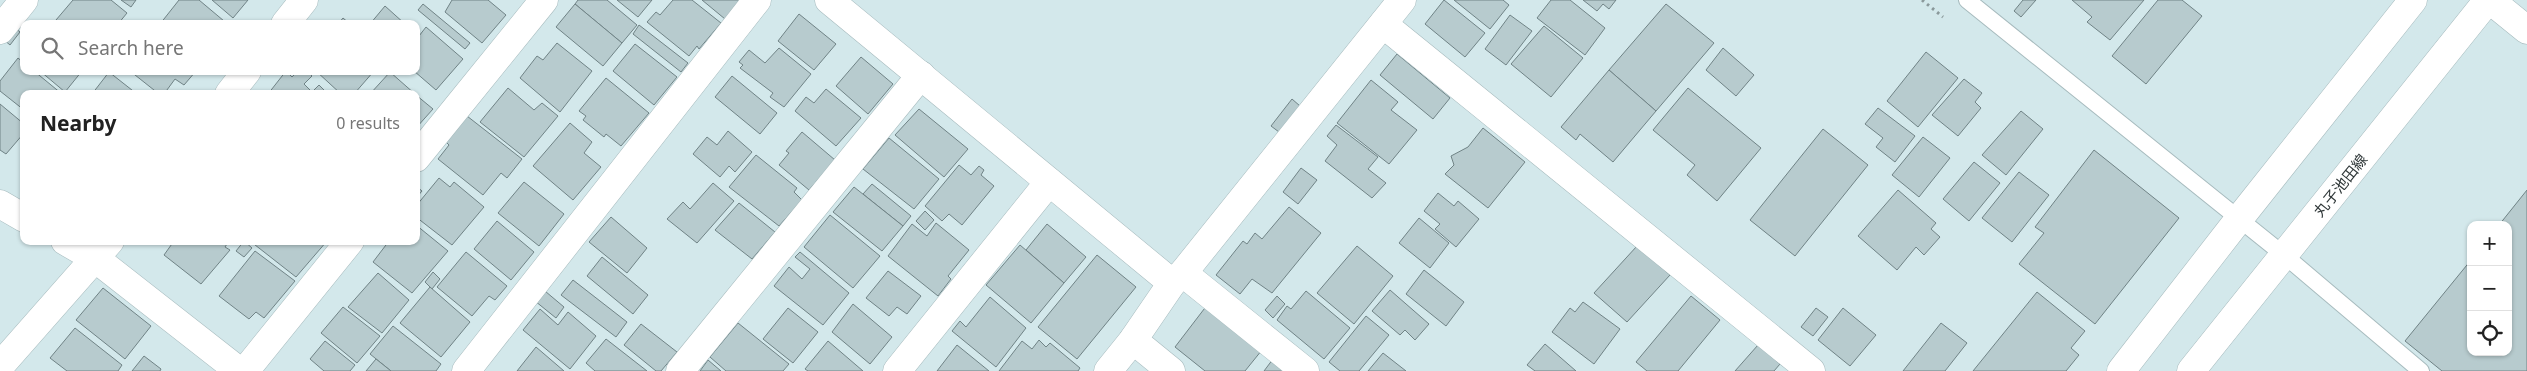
<!DOCTYPE html>
<meta charset="utf-8">
<style>
:root{--surface:#fff;--page:#f6f6f6;--text:#222;--muted:#767676;--line:#e0e0e0}
body{margin:0;font-family:"Noto Sans","Noto Sans JP",sans-serif;background:var(--page);color:var(--text)}
.controls{position:absolute;right:15px;bottom:15px;display:grid;overflow:hidden;border-radius:10px;box-shadow:0 1px 4px #0004}
.controls button{width:45px;height:45px;display:grid;place-items:center;padding:0;border:0;border-bottom:1px solid var(--line);background:var(--surface);color:var(--text);font:25px sans-serif}
.list{margin:0;padding:0;list-style:none}
h2{display:flex;justify-content:space-between;align-items:center;height:65px;margin:0;padding:0 20px;font-size:21px}
h2 small{font-size:16px;font-weight:400;color:var(--muted)}
.icon{flex:none;width:28px;height:28px;fill:none;stroke:currentColor;stroke-width:2;stroke-linecap:round;stroke-linejoin:round}
.map{position:relative;flex:none;width:2527px;height:371px;overflow:hidden}
.search{position:absolute;background:var(--surface);box-shadow:0 1px 4px #0004;left:20px;top:20px;width:400px;height:55px;display:flex;align-items:center;gap:12px;box-sizing:border-box;padding:0 18px;border-radius:10px;color:var(--muted);font-size:19px}
.panel{position:absolute;background:var(--surface);box-shadow:0 1px 4px #0004;left:20px;top:90px;width:400px;height:155px;border-radius:10px}
.map>svg:first-child{display:block}
.building{fill:#b7cbce;stroke:#708386}
.lines{fill:none;stroke-linecap:round;stroke-linejoin:round}
.lane-casing{stroke:#a7bbbe;stroke-width:18}
.street-casing{stroke:#a7bbbe;stroke-width:29}
.secondary-casing{stroke:#a7bbbe;stroke-width:29}
.path{stroke:#8a999b;stroke-width:3;stroke-dasharray:2.5 4;stroke-linecap:butt}
.lane{stroke:#fff;stroke-width:16}
.street{stroke:#fff;stroke-width:28}
.secondary{stroke:#fff;stroke-width:28}
.labels{text-anchor:middle;dominant-baseline:central;stroke-width:4;stroke-linejoin:round;paint-order:stroke}
.street-label{font-size:15px;fill:#303839;stroke:#fff}
</style>
<div class="map">
<svg width="2527" height="371" viewBox="0 0 2527 371">
<rect width="100%" height="100%" fill="#d3e8eb"/>
<g class="building">
<polygon points="73,0 111,0 127,13 118,24 61,24 56,20"/>
<polygon points="121,0 136,0 131,7"/>
<polygon points="179,0 199,0 224,21 223,24 160,24"/>
<polygon points="212,0 248,0 233,18"/>
<polygon points="452,0 488,0 506,15 482,43 445,12"/>
<polygon points="578,0 607,0 637,25 622,43 575,4"/>
<polygon points="617,0 652,0 638,17"/>
<polygon points="673,0 692,0 721,23 699,49 697,46 689,56 647,22 656,12 660,15"/>
<polygon points="702,0 741,0 725,19"/>
<polygon points="1444,0 1485,33 1465,57 1425,24"/>
<polygon points="1454,0 1503,0 1509,5 1490,29"/>
<polygon points="1551,0 1570,0 1605,28 1585,55 1537,18"/>
<polygon points="1583,0 1616,0 1609,9 1603,4 1597,11"/>
<polygon points="2023,0 2036,0 2021,17 2014,11"/>
<polygon points="2072,0 2144,0 2110,40 2087,22 2092,17"/>
<polygon points="2158,0 2182,0 2202,16 2146,84 2112,56"/>
<polygon points="423,4 470,43 465,49 418,10"/>
<polygon points="575,4 622,43 603,66 556,27"/>
<polygon points="1666,4 1714,43 1656,111 1609,70"/>
<polygon points="385,6 405,24 370,24"/>
<polygon points="799,14 836,44 814,70 778,41"/>
<polygon points="1510,15 1532,31 1506,65 1485,49"/>
<polygon points="343,18 350,24 338,24"/>
<polygon points="639,25 688,63 681,72 633,34"/>
<polygon points="1544,26 1583,58 1551,97 1511,64"/>
<polygon points="14,27 20,32 10,45 3,39"/>
<polygon points="426,27 463,59 436,90 414,71 416,71 416,33 419,36"/>
<polygon points="557,43 592,71 560,112 520,78 537,56 543,60"/>
<polygon points="635,44 677,77 654,105 613,71"/>
<polygon points="779,48 811,74 784,107 770,97 773,93 740,68 743,65 739,62 749,50 765,63"/>
<polygon points="1723,48 1754,75 1736,96 1706,70"/>
<polygon points="1926,52 1958,78 1918,127 1887,101"/>
<polygon points="1397,54 1450,98 1433,119 1380,75"/>
<polygon points="861,57 893,84 868,114 836,86"/>
<polygon points="18,58 24,63 24,71 34,71 62,94 24,94 24,110 0,91 0,81"/>
<polygon points="1609,70 1656,111 1613,162 1580,134 1576,140 1561,127"/>
<polygon points="40,71 82,71 65,92"/>
<polygon points="130,71 196,71 184,85 175,79 164,94 159,94"/>
<polygon points="286,71 292,77 298,71 307,71 312,76 304,84 312,92 319,85 328,94 268,94"/>
<polygon points="316,71 374,71 354,94 341,94"/>
<polygon points="109,72 137,94 92,94"/>
<polygon points="390,72 415,94 370,94"/>
<polygon points="732,76 777,113 760,134 715,97"/>
<polygon points="606,78 649,113 621,146 606,134 604,137 583,120 586,116 579,111"/>
<polygon points="1964,79 1982,93 1975,102 1981,108 1958,136 1932,115"/>
<polygon points="1371,80 1398,102 1391,110 1417,130 1389,164 1337,123"/>
<polygon points="508,88 534,110 542,103 558,116 524,157 480,122"/>
<polygon points="1688,88 1761,148 1717,201 1687,175 1695,165 1653,130"/>
<polygon points="826,89 861,118 836,146 795,111 806,97 814,103"/>
<polygon points="416,95 433,109 416,128"/>
<polygon points="1292,99 1300,106 1279,132 1271,126"/>
<polygon points="0,104 24,124 24,133 6,154 0,150"/>
<polygon points="1878,108 1915,136 1895,162 1876,147 1883,138 1865,124"/>
<polygon points="919,109 968,149 944,177 895,135"/>
<polygon points="2021,111 2043,129 2006,175 1982,155"/>
<polygon points="467,116 522,159 507,178 501,173 483,195 438,159 449,145 446,142"/>
<polygon points="570,123 592,142 584,153 601,167 573,200 533,166"/>
<polygon points="1336,125 1378,157 1368,169 1386,183 1372,198 1325,161 1337,145 1327,136"/>
<polygon points="1483,128 1525,162 1488,208 1445,174 1454,165 1451,156 1468,147"/>
<polygon points="1823,129 1868,165 1795,256 1750,220"/>
<polygon points="728,131 752,152 735,172 729,166 720,177 693,154 707,137 717,145"/>
<polygon points="802,132 835,160 809,190 779,165 789,153 786,151"/>
<polygon points="1923,137 1950,158 1919,197 1892,175"/>
<polygon points="889,138 939,179 914,209 863,169"/>
<polygon points="2094,150 2179,218 2095,324 2019,264 2044,233 2035,227"/>
<polygon points="756,155 797,188 794,192 802,200 779,226 729,187"/>
<polygon points="1974,162 2000,183 1969,221 1943,199"/>
<polygon points="959,165 971,175 979,166 984,170 981,175 994,186 962,225 949,214 942,221 925,206"/>
<polygon points="1301,168 1317,180 1298,204 1283,192"/>
<polygon points="2019,172 2049,195 2012,242 1982,218"/>
<polygon points="439,178 450,187 454,182 484,207 452,245 416,217 416,206"/>
<polygon points="524,182 564,214 539,246 498,213"/>
<polygon points="713,183 734,201 697,243 667,219 683,202 690,209"/>
<polygon points="872,184 911,216 903,226 863,194"/>
<polygon points="416,186 422,191 416,198"/>
<polygon points="854,187 903,226 882,251 833,212"/>
<polygon points="1898,190 1936,223 1931,229 1940,237 1924,255 1916,247 1897,270 1858,236"/>
<polygon points="2527,190 2527,371 2442,371 2405,341 2471,260 2471,352 2508,352 2508,225 2499,225"/>
<polygon points="1438,193 1454,206 1458,201 1479,219 1456,247 1435,229 1440,224 1424,211"/>
<polygon points="739,203 775,232 752,259 715,230"/>
<polygon points="1289,207 1321,233 1272,293 1252,279 1240,294 1216,275 1243,241 1247,244 1255,233 1262,239"/>
<polygon points="925,211 934,220 925,230 916,221"/>
<polygon points="830,215 880,256 853,288 804,247"/>
<polygon points="611,217 647,248 627,273 589,242"/>
<polygon points="1419,218 1449,243 1430,268 1399,243"/>
<polygon points="497,221 534,252 511,280 474,249"/>
<polygon points="936,223 969,250 948,276 951,279 938,296 888,256 912,224 927,236"/>
<polygon points="1047,224 1086,257 1064,283 1026,250"/>
<polygon points="416,225 448,251 412,293 373,262 389,241 416,241"/>
<polygon points="174,241 229,241 225,247 230,250 201,284 164,255"/>
<polygon points="244,241 252,248 244,257 236,251"/>
<polygon points="250,241 327,241 296,277"/>
<polygon points="1020,245 1064,283 1031,323 986,285"/>
<polygon points="1357,246 1393,276 1354,324 1317,293"/>
<polygon points="1637,246 1670,275 1627,322 1594,293"/>
<polygon points="255,251 295,281 264,318 256,312 249,319 219,296"/>
<polygon points="466,252 507,286 495,300 489,296 472,316 437,287"/>
<polygon points="800,252 849,293 823,325 774,286 789,267 802,279 810,269 795,257"/>
<polygon points="1097,255 1136,287 1077,359 1038,327"/>
<polygon points="602,257 648,295 633,314 587,276"/>
<polygon points="1424,270 1464,302 1446,326 1406,294"/>
<polygon points="888,271 921,296 907,314 897,307 889,316 866,298"/>
<polygon points="433,272 440,279 432,289 425,282"/>
<polygon points="378,273 409,300 382,333 348,307"/>
<polygon points="573,280 627,322 616,337 561,295"/>
<polygon points="539,286 564,307 556,318 530,297"/>
<polygon points="430,287 470,322 441,357 400,323"/>
<polygon points="103,288 151,326 125,359 76,320"/>
<polygon points="1390,290 1429,324 1415,340 1405,330 1400,335 1372,311"/>
<polygon points="1306,291 1350,328 1324,359 1277,320 1287,306 1291,309"/>
<polygon points="2037,292 2085,331 2071,348 2079,355 2066,371 1973,371"/>
<polygon points="1277,296 1285,304 1273,318 1265,310"/>
<polygon points="1691,296 1720,320 1678,371 1647,371 1636,362"/>
<polygon points="990,297 1026,328 996,367 952,331 960,321 966,327"/>
<polygon points="1211,300 1266,345 1245,371 1205,371 1175,347"/>
<polygon points="1583,302 1620,329 1594,364 1552,332 1570,308 1575,312"/>
<polygon points="853,304 892,337 870,364 832,332"/>
<polygon points="343,307 380,336 357,363 321,333"/>
<polygon points="788,308 818,332 793,363 763,339"/>
<polygon points="1816,308 1828,317 1813,336 1801,327"/>
<polygon points="1843,308 1876,335 1850,366 1818,340"/>
<polygon points="540,309 558,325 568,312 596,336 570,369 523,330"/>
<polygon points="1366,316 1389,335 1359,371 1340,371 1329,362"/>
<polygon points="738,323 789,364 783,371 726,371 710,357"/>
<polygon points="1941,323 1967,343 1945,371 1903,371"/>
<polygon points="641,324 677,352 661,371 656,371 624,345"/>
<polygon points="393,326 441,364 436,371 391,371 370,354"/>
<polygon points="75,328 122,365 118,371 67,371 50,358"/>
<polygon points="606,339 647,371 595,371 586,363"/>
<polygon points="1039,340 1046,347 1050,343 1080,368 1078,371 999,371 1022,341 1032,349"/>
<polygon points="325,341 355,365 350,371 324,371 310,359"/>
<polygon points="828,341 863,371 808,371 805,369"/>
<polygon points="1545,344 1576,371 1535,371 1527,365"/>
<polygon points="957,345 989,371 937,371"/>
<polygon points="1758,345 1780,364 1774,371 1735,371"/>
<polygon points="536,347 564,371 517,371"/>
<polygon points="1383,353 1406,371 1368,371"/>
<polygon points="144,356 161,369 160,371 132,371"/>
<polygon points="376,359 391,371 366,371"/>
<polygon points="1273,359 1288,371 1264,371"/>
<polygon points="708,360 721,371 700,371"/>
</g>
<g class="lines">
<defs>
<polyline id="lane" points="1967,0 2284,255 2421,371"/>
<g id="street">
<polyline points="2490,0 2527,30"/>
<polyline points="285,24 304,0"/>
<polyline points="1383,24 1811,371"/>
<polyline points="0,30 24,0"/>
<polyline points="229,94 247,71"/>
<polyline points="416,158 544,0"/>
<polyline points="0,204 24,218"/>
<polyline points="65,241 96,259 239,371"/>
<polyline points="1183,273 1305,371"/>
<polyline points="1133,340 1171,371"/>
<polyline points="0,366 110,241"/>
<polyline points="245,371 350,241"/>
<polyline points="466,371 757,0"/>
<polyline points="680,371 921,75"/>
<polyline points="897,371 1049,182"/>
</g>
<g id="secondary">
<polyline points="829,0 1172,283"/>
<polyline points="1108,371 1133,340 1172,283 1183,273 1402,0"/>
<polyline points="2121,371 2239,219 2413,0"/>
<polyline points="2191,371 2488,0"/>
</g>
</defs>
<use href="#lane" class="lane-casing"/>
<use href="#street" class="street-casing"/>
<use href="#secondary" class="secondary-casing"/>
<polyline class="path" points="1922,0 1943,17"/>
<use href="#lane" class="lane"/>
<use href="#street" class="street"/>
<use href="#secondary" class="secondary"/>
</g>
<g class="labels">
<g class="street-label">
<text transform="translate(2340 185) rotate(-51)">丸子池田線</text>
</g>
</g>
</svg>
<div class="controls">
<button>+</button>
<button>−</button>
<button><svg class="icon" aria-label="locate" viewBox="0 0 24 24"><circle cx="12" cy="12" r="6"/><path d="M12 2v4M12 18v4M2 12h4M18 12h4"/></svg></button>
</div>
<div class="search"><svg class="icon" aria-label="search" viewBox="0 0 24 24"><circle cx="10" cy="10" r="6"/><path d="M15 15l6 6"/></svg>Search here</div>
<section class="panel">
<h2>Nearby<small>0 results</small></h2>
<ul class="list">
</ul>
</section>
</div>
